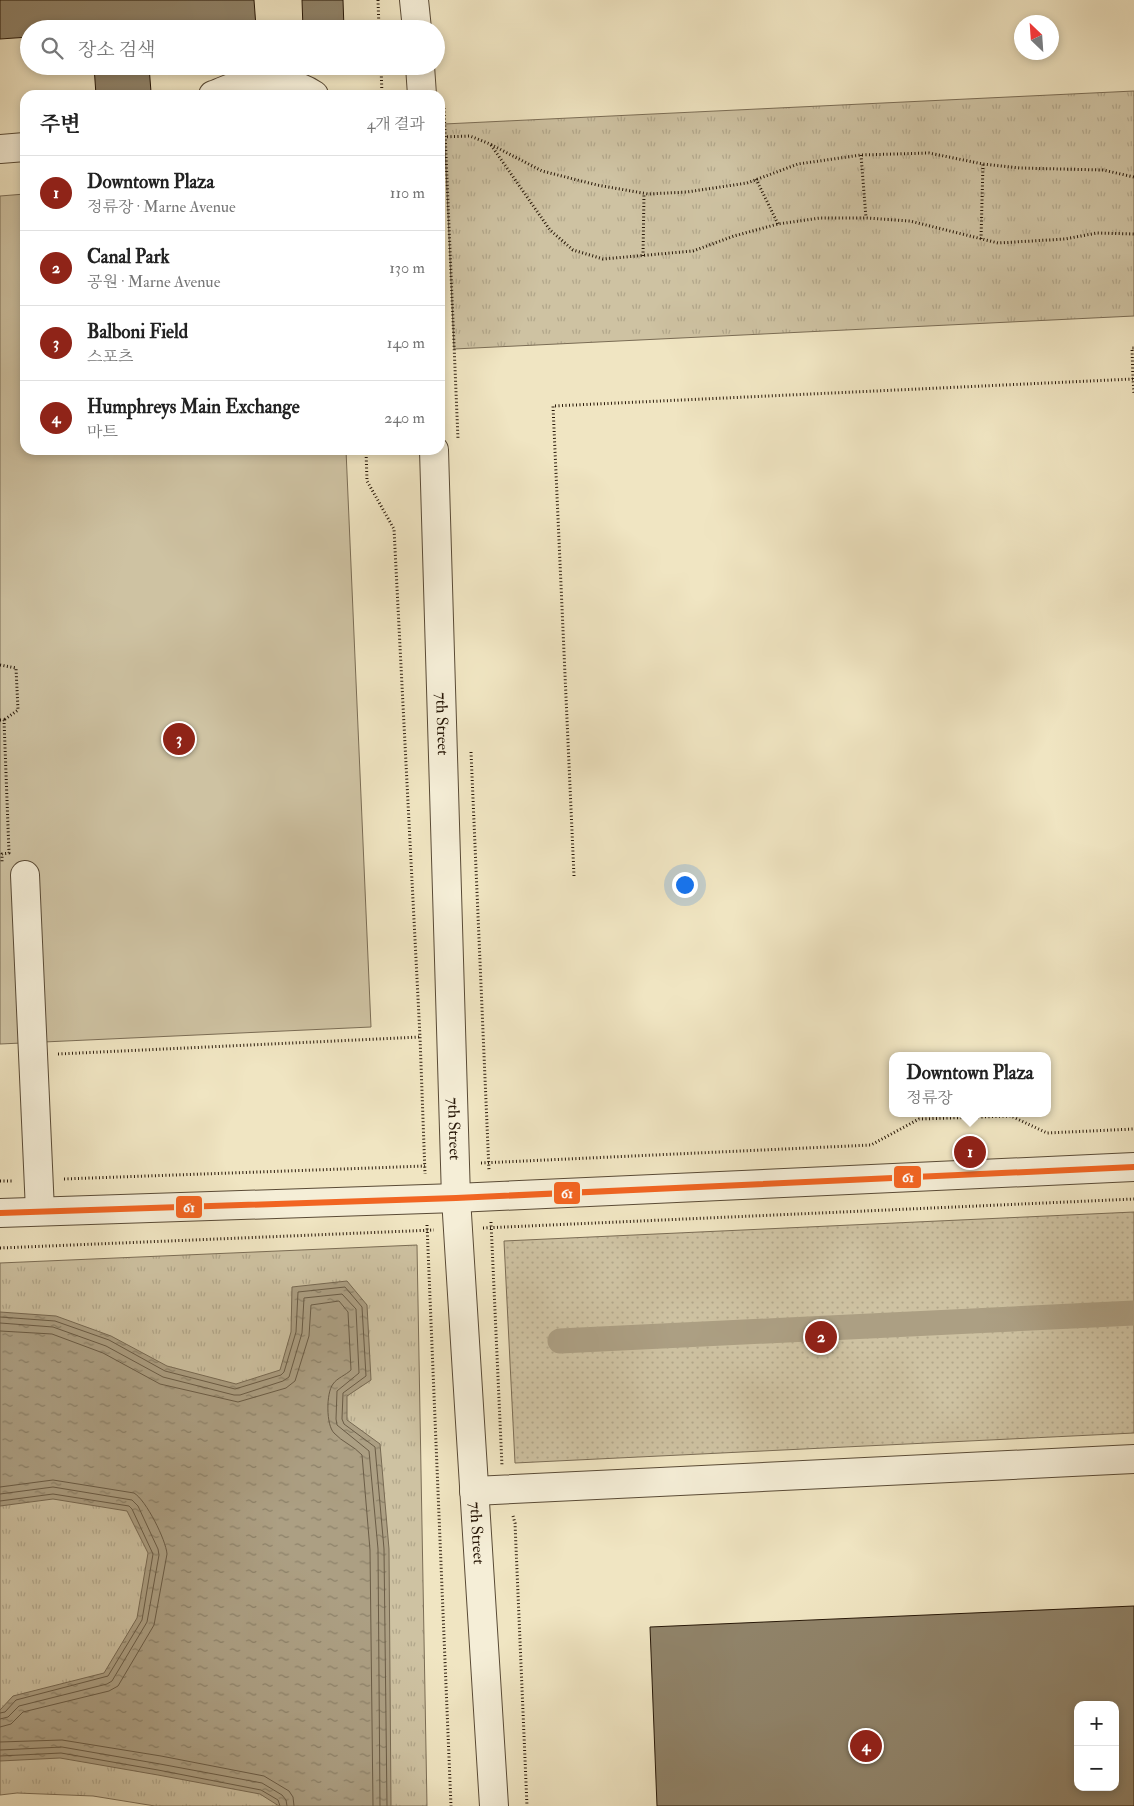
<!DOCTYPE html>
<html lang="ko">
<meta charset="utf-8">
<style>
:root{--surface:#fff;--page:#f2f2f2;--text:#222;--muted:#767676;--line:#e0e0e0;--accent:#8f2418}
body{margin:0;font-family:"IM FELL Double Pica","Noto Serif KR",serif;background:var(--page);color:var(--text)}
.controls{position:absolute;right:15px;bottom:15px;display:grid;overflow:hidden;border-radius:10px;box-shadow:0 2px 8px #0003}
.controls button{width:45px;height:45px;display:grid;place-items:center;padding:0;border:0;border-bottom:1px solid var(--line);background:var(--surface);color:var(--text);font:25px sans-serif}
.compass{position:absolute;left:1014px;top:15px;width:45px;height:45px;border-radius:50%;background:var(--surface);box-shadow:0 2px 8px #0003;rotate:335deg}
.you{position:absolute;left:684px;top:884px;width:18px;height:18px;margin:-12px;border:4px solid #fff;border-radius:50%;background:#1a73e8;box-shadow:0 0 0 8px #1a73e833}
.badge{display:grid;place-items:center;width:32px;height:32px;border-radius:50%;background:var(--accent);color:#fff;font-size:16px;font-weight:700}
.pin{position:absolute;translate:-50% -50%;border:2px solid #fff;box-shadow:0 1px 5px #0006}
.popup{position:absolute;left:889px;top:1052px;width:162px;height:65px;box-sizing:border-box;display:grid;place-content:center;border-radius:10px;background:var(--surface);filter:drop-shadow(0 1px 4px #0005);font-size:16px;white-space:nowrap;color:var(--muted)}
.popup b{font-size:19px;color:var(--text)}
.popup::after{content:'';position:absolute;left:50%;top:100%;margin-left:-10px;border:10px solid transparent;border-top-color:var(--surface)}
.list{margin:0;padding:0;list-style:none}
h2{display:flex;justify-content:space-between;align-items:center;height:65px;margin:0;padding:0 20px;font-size:21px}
h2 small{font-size:16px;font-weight:400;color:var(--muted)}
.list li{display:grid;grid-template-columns:32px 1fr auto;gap:15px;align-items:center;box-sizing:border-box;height:75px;padding:0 20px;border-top:1px solid var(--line)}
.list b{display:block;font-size:19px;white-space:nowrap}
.list p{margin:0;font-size:16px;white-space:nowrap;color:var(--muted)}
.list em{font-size:16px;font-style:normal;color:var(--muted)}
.icon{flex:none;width:28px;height:28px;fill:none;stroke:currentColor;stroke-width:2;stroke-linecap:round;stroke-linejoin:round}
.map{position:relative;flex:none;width:1134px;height:1806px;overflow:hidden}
.search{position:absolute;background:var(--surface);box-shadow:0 2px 8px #0003;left:20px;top:20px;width:425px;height:55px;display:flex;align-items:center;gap:12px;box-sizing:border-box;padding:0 18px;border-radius:28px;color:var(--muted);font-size:19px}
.panel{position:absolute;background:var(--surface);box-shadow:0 2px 8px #0003;left:20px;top:90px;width:425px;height:365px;border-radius:15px}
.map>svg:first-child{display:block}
.grass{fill:url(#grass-tufts);stroke:#7b6d55}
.park{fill:url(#park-dots);stroke:#7b6d55}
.pitch{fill:#cec2a2;stroke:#7b6d55}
.water{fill:url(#water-ripples);stroke:#776952}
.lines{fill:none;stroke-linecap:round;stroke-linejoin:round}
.shore{stroke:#6a5c46;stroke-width:1}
.canal{stroke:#ac9f83;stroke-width:25}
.building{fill:#908369;stroke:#281808;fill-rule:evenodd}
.minor-casing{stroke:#5a4b36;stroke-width:30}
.path{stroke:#281808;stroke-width:3;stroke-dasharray:1 2.5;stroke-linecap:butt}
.minor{stroke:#f5eed7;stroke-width:28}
.bus-1-casing{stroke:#f5eed7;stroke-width:10}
.bus-1{stroke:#f26522;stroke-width:6}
.labels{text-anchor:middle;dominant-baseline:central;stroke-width:4.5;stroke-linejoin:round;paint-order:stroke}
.street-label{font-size:16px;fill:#281808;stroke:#f5eed7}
.line-badge{stroke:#f5eed7;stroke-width:2}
.badge-label{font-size:14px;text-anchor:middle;font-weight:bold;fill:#fff}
</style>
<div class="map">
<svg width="1134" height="1806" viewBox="0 0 1134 1806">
<defs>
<pattern id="grass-tufts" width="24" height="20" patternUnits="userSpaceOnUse" patternTransform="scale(1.25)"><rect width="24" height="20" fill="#cec2a2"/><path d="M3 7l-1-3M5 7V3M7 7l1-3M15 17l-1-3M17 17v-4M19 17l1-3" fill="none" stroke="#b1a68a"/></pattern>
<pattern id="park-dots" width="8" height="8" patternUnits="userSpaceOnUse" patternTransform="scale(1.25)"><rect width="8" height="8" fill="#cec2a2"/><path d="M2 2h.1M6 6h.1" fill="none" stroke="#b1a68a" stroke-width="1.8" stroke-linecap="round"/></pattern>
<pattern id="water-ripples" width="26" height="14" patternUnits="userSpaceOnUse" patternTransform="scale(1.25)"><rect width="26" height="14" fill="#ac9f83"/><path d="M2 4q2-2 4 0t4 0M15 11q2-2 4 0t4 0" fill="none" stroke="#8c8169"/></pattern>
</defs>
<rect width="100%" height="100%" fill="#f0e5c2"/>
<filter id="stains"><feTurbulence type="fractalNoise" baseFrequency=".004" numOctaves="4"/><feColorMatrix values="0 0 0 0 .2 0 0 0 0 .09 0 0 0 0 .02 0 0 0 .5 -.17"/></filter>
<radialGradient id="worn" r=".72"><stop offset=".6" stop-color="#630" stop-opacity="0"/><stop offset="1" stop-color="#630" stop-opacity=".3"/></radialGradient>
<g class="grass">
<polygon points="1134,91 1134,316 454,349 444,124"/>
<polygon points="417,1245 427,1806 155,1806 93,1796 17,1793 0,1795 0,1263"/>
</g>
<polygon class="park" points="1134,1212 1134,1433 515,1463 504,1241"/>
<polygon class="pitch" points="25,194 25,450 346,450 371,1027 0,1044 0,196"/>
<polygon class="water" points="347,1281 367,1305 371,1380 347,1396 347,1420 380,1444 389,1549 391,1806 279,1806 260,1794 158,1775 60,1758 0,1761 0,1710 13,1696 104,1673 137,1618 148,1553 127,1511 53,1499 0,1506 0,1312 56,1316 111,1336 167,1366 236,1384 280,1370 291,1332 292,1287"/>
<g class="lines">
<g class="shore">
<polyline points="0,1317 55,1321 109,1340 165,1371 235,1389 281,1375 284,1372 296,1332 298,1292 345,1287 362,1307 366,1376 343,1393 342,1419 344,1424 375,1447 384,1549 387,1806"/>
<polyline points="0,1323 53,1327 106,1346 163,1377 234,1395 240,1395 283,1381 289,1377 302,1333 304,1298 342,1294 356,1309 359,1373 337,1391 336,1419 337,1425 369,1451 378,1549 380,1806"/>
<path d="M0 1331 52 1334 103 1353 160 1384 238 1402 286 1388 295 1381 309 1336 311 1305 339 1301 348 1312 351 1370C346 1375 337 1378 333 1384 326 1393 326 1425 334 1433 342 1442 354 1446 362 1455L370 1550 373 1806"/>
<path d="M0 1487 53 1480 134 1493C146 1500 166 1540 167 1554L154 1625 118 1686 109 1691 23 1712 11 1724 0 1727"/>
<polyline points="0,1494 53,1487 132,1500 138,1506 158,1549 159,1555 147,1622 112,1681 107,1684 19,1706 8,1717 0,1719"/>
<polyline points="0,1501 53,1494 129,1506 132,1509 153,1554 142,1620 108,1676 16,1700 5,1712 0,1713"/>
<polyline points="0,1742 62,1740 161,1756 264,1776 289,1791 293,1797 294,1806"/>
<polyline points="0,1750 62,1747 160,1764 262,1783 282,1795 286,1800 287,1806"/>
<polyline points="0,1756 61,1753 158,1770 261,1790 278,1800 280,1806"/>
</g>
<polyline class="canal" points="560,1341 1134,1313"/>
</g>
<g class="building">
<polygon points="0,0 254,0 256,27 233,29 29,29 29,37 0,39"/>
<polygon points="302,0 343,0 344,29 303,29"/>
<polygon points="94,66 149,66 151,92 96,95"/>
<path d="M1134 1606V1806H657L650 1627ZM1078 1705H1115V1787H1078Z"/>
</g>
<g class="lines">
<defs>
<g id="minor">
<polyline points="414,0 417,29"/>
<polyline points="420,66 422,95"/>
<path d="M213 95C225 91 237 84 250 82 271 78 296 83 314 95"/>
<polyline points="0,149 25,147"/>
<path id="s1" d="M434 450 456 1198 494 1806"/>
<polyline points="25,875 40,1211"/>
<polyline points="0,1213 456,1198 1134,1167"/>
<polyline points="474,1491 1134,1459"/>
</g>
</defs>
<use href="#minor" class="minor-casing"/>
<g class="path">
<polyline points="378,0 379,29"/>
<polyline points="381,66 382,95"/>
<polyline points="444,108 458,439"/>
<polyline points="440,137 470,136 490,144 542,171 597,185 648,194 687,192 747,183 798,164 861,155 929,153 983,164 1020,168 1103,170 1134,177"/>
<polyline points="491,145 550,230 573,250 603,259 693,251 734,236 778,224 820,218 866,218 910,221 998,243 1065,239 1097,233 1134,234"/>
<polyline points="861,155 866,218"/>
<polyline points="756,179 778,224"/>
<polyline points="981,239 983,164"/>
<polyline points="643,256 644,193"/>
<polyline points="1133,379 1132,348 1134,348"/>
<polyline points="366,450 367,481 394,529 420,1037 425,1174"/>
<polyline points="0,665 16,668 18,710 4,720"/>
<polyline points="0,720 4,720 9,853 2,854 2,863"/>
<polyline points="471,752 489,1171"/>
<polyline points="574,876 553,406 1133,379 1134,394"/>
<polyline points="58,1054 420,1037"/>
<polyline points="481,1163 871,1145 919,1119 1011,1116 1047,1133 1134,1129"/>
<polyline points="64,1179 425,1166"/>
<polyline points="0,1181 12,1181"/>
<polyline points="491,1222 502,1466"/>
<polyline points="427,1225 451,1806"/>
<polyline points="483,1228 1134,1199"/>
<polyline points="0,1248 434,1230"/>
<polyline points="513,1516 515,1523 527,1806"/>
</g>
<use href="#minor" class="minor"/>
<defs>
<polyline id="bus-1" points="0,1213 456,1198 1134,1167"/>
</defs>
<use href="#bus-1" class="bus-1-casing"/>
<use href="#bus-1" class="bus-1"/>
</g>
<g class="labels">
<g class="street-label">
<text stroke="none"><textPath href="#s1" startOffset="274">7th Street</textPath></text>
<text stroke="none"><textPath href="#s1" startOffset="679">7th Street</textPath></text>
<text stroke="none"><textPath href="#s1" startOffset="1084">7th Street</textPath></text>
</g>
</g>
<g class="line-badge">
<rect x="893" y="1165" width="29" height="24" rx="5" fill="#f26522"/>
<rect x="553" y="1181" width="28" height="24" rx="5" fill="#f26522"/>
<rect x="175" y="1195" width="28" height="24" rx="5" fill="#f26522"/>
</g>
<g class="badge-label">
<text x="908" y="1182">61</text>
<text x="567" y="1198">61</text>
<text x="189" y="1212">61</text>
</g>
<rect width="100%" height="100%" filter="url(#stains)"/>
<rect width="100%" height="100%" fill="url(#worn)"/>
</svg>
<div class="controls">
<button>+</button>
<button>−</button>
</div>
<svg class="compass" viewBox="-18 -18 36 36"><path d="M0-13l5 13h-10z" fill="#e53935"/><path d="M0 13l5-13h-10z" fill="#767676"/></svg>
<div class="you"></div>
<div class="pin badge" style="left:970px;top:1152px">1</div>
<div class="popup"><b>Downtown Plaza</b>정류장</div>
<div class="pin badge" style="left:821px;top:1337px">2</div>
<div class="pin badge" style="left:179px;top:739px">3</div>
<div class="pin badge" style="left:866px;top:1746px">4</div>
<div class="search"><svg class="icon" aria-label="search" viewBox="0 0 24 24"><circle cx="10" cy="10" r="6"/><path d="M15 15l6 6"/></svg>장소 검색</div>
<section class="panel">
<h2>주변<small>4개 결과</small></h2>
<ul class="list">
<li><span class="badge">1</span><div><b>Downtown Plaza</b><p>정류장 · Marne Avenue</p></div><em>110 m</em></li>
<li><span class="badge">2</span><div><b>Canal Park</b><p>공원 · Marne Avenue</p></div><em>130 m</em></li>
<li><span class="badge">3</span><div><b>Balboni Field</b><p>스포츠</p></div><em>140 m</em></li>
<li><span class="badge">4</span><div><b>Humphreys Main Exchange</b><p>마트</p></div><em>240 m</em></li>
</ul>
</section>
</div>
